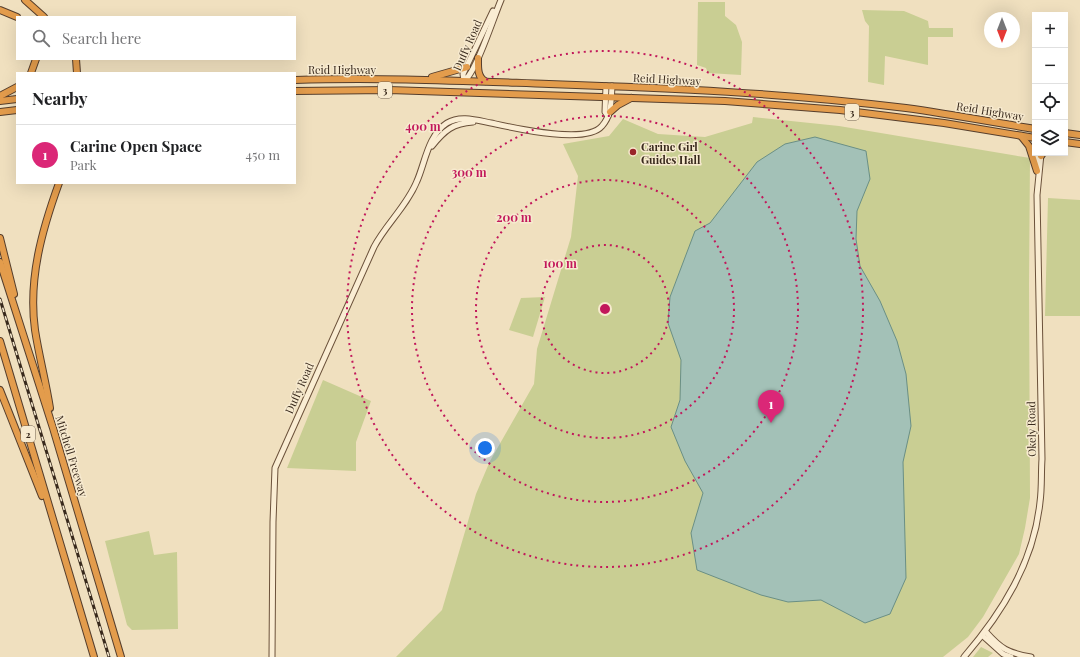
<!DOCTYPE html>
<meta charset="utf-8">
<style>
:root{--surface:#fff;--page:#f6f6f6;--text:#202124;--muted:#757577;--line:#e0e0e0;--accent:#db2777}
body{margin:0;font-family:"Playfair Display",serif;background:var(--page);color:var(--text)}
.controls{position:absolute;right:12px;top:12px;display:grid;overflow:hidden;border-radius:0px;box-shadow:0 4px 16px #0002}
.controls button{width:36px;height:36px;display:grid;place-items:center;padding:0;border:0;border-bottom:1px solid var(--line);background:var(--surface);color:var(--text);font:20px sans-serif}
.compass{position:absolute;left:984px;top:12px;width:36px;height:36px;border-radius:50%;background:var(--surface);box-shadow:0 4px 16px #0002;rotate:180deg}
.you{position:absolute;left:485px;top:448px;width:14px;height:14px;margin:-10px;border:3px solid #fff;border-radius:50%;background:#1a73e8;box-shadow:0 0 0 6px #1a73e833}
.badge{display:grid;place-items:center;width:26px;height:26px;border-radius:50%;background:var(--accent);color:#fff;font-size:13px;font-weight:700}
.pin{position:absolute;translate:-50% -33px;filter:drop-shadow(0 1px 2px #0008)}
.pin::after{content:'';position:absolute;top:21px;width:14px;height:12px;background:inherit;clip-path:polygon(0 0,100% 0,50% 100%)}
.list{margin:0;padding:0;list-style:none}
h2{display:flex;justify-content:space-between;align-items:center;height:52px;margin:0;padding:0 16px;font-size:17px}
h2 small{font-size:13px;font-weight:400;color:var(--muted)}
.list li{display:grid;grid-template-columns:26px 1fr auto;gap:12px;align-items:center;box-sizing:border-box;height:60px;padding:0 16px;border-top:1px solid var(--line)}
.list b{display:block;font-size:15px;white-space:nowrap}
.list p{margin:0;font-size:13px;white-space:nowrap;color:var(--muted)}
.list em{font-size:13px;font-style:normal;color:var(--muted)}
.icon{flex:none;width:22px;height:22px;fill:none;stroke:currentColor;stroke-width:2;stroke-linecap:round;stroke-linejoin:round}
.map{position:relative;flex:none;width:1080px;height:657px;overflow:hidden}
.search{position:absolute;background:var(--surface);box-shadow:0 4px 16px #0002;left:16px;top:16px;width:280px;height:44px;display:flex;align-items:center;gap:10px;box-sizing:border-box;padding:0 14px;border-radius:0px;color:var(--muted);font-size:15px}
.panel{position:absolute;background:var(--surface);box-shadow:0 4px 16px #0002;left:16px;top:72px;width:280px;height:112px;border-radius:0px}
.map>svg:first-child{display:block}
.green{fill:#c9ce93}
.water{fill:#a3c1b7;stroke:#6a8f85}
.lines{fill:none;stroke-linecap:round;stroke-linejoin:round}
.secondary-casing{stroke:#6b513a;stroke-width:7}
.highway-casing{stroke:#563e2c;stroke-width:8}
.secondary{stroke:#faedd3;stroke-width:5}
.highway{stroke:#e39c4c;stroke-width:6}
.rail-casing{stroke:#38291c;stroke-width:3}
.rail{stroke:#f7eacf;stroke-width:1.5;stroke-dasharray:4.5;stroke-linecap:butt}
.ring{fill:none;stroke:#c2185b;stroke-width:2;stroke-dasharray:2 4}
.poi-dot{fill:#9a2529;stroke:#f7eacf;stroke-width:1.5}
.labels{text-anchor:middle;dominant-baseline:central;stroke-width:3;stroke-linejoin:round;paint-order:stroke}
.shield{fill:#f7eacf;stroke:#716352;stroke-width:1}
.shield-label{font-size:10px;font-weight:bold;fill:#38291c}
.street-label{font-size:11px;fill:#38291c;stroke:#f7eacf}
.poi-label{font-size:11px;font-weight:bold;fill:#38291c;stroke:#f7eacf;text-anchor:start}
.centre{fill:#c2185b;stroke:#f7eacf;stroke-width:2}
.ring-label{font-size:12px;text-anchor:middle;font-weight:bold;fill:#c2185b;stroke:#f7eacf;stroke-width:3;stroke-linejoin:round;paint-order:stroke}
</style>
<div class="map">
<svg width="1080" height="657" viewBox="0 0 1080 657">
<rect width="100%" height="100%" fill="#f0e0bf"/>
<g class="green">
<polygon points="698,2 725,2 725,16 736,25 742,42 741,75 708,73 706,68 697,65"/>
<polygon points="862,10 904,11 928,21 929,28 953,28 953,37 928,37 928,65 885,56 884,85 868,82 869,26 865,21"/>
<polygon points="753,117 839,126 1030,158 1029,284 1030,498 1025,528 1019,554 983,617 968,637 943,657 396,657 442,610 476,494 490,461 534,384 537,349 571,237 578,176 563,144 609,136 623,119 658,134 705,137 752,123"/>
<polygon points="1048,198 1080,200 1080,316 1045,316"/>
<polygon points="545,297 533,337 509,330 521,298"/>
<polygon points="323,380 371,401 356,442 356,471 287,468"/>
<polygon points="149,531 154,555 177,552 178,629 132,630 127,625 105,541"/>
<polygon points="981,647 993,653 988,657 973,657"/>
</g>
<polygon class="water" points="815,137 866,151 870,179 857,211 856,239 860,266 880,301 897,341 906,374 911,426 903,462 906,578 890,614 865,623 821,600 788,602 761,595 697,570 691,533 703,493 685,461 671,427 680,400 681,360 668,323 670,297 695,231 710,223 757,162 785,144"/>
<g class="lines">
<defs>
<g id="secondary">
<path d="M464 81C476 73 494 16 501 0"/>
<polyline points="464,81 463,74 493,11"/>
<polyline points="606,86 605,112 608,116"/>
<path d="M432 146C444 131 453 123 473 122"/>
<polyline points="1037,167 1037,153"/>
<path d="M986 632C1001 649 1008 653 1031 657"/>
<polyline points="983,636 1003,654 1011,657"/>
<path d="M272 657 273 522 275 468 374 247C386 224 407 206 417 181 425 163 428 135 447 123 460 115 476 120 491 123 514 128 586 145 602 126 612 115 611 100 612 86"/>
<path d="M964 657C1002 613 1034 562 1040 502 1042 488 1041 473 1042 459L1037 195 1041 154"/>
</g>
<g id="highway">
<polyline points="25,0 44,17"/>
<polyline points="0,10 17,17"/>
<path d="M478 58C478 66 477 77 485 81"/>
<polyline points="76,59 77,73"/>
<polyline points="31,73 36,59"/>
<polyline points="432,77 467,67"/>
<path d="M295 80C380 77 464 81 549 84 668 88 787 93 906 108 949 114 992 122 1035 129"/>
<polyline points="295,91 389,90 725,101 840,110 944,123 1035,138"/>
<polyline points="0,96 17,87"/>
<polyline points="0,101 17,99"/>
<polyline points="0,112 17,110"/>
<polyline points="610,112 618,105 631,98"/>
<polyline points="1065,133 1080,135"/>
<polyline points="1021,136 1029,146 1037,171"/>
<polyline points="1065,142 1080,144"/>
<polyline points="1041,156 1043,153"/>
<polyline points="0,238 14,294"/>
<polyline points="0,262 53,428 121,657"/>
<polyline points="0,341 94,657"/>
<polyline points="0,390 42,496"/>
<path d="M50 408C46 382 39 356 35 330 28 279 42 230 59 183"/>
</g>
</defs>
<use href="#secondary" class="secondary-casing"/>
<use href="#highway" class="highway-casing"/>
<use href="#secondary" class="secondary"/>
<use href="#highway" class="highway"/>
<defs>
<polyline id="rail" points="0,299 109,657"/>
</defs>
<use href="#rail" class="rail-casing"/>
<use href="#rail" class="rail"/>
</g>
<g class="ring">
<circle cx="605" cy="309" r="64"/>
<circle cx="605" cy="309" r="129"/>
<circle cx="605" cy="309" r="193"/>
<circle cx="605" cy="309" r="258"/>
</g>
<circle class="poi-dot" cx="633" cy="152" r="4"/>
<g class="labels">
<g class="shield">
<rect x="378" y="82" width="14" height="16" rx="3"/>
<rect x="845" y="104" width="14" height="16" rx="3"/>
<rect x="21" y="426" width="14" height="16" rx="3"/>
</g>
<g class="shield-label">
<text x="385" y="90">3</text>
<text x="852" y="112">3</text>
<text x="28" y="434">2</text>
</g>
<g class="street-label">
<text transform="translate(467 45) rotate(-66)">Duffy Road</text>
<text x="342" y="69">Reid Highway</text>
<text transform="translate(667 79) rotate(3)">Reid Highway</text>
<text transform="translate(990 111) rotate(9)">Reid Highway</text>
<text transform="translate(299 388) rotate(-66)">Duffy Road</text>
<text transform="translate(1031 429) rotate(-91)">Okely Road</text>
<text transform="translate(72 456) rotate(73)">Mitchell Freeway</text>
</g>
<g class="poi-label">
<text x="641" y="146">Carine Girl<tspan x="641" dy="13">Guides Hall</tspan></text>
</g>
</g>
<circle cx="605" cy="309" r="6" class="centre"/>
<g class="ring-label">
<text x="423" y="131">400 m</text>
<text x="469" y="177">300 m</text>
<text x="514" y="222">200 m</text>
<text x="560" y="268">100 m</text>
</g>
</svg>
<div class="controls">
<button>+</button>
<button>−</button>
<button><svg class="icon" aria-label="locate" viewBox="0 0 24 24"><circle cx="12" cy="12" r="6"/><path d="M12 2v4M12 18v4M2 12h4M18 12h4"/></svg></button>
<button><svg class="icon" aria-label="layers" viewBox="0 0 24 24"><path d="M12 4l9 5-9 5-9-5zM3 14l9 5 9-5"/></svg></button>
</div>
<svg class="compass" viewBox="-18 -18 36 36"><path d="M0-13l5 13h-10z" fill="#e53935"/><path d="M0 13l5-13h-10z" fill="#757577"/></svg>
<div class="you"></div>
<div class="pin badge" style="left:771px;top:423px">1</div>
<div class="search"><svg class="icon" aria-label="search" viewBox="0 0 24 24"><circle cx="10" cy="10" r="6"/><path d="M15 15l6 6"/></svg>Search here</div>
<section class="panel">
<h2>Nearby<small></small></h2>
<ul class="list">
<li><span class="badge">1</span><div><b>Carine Open Space</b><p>Park</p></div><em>450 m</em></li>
</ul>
</section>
</div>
